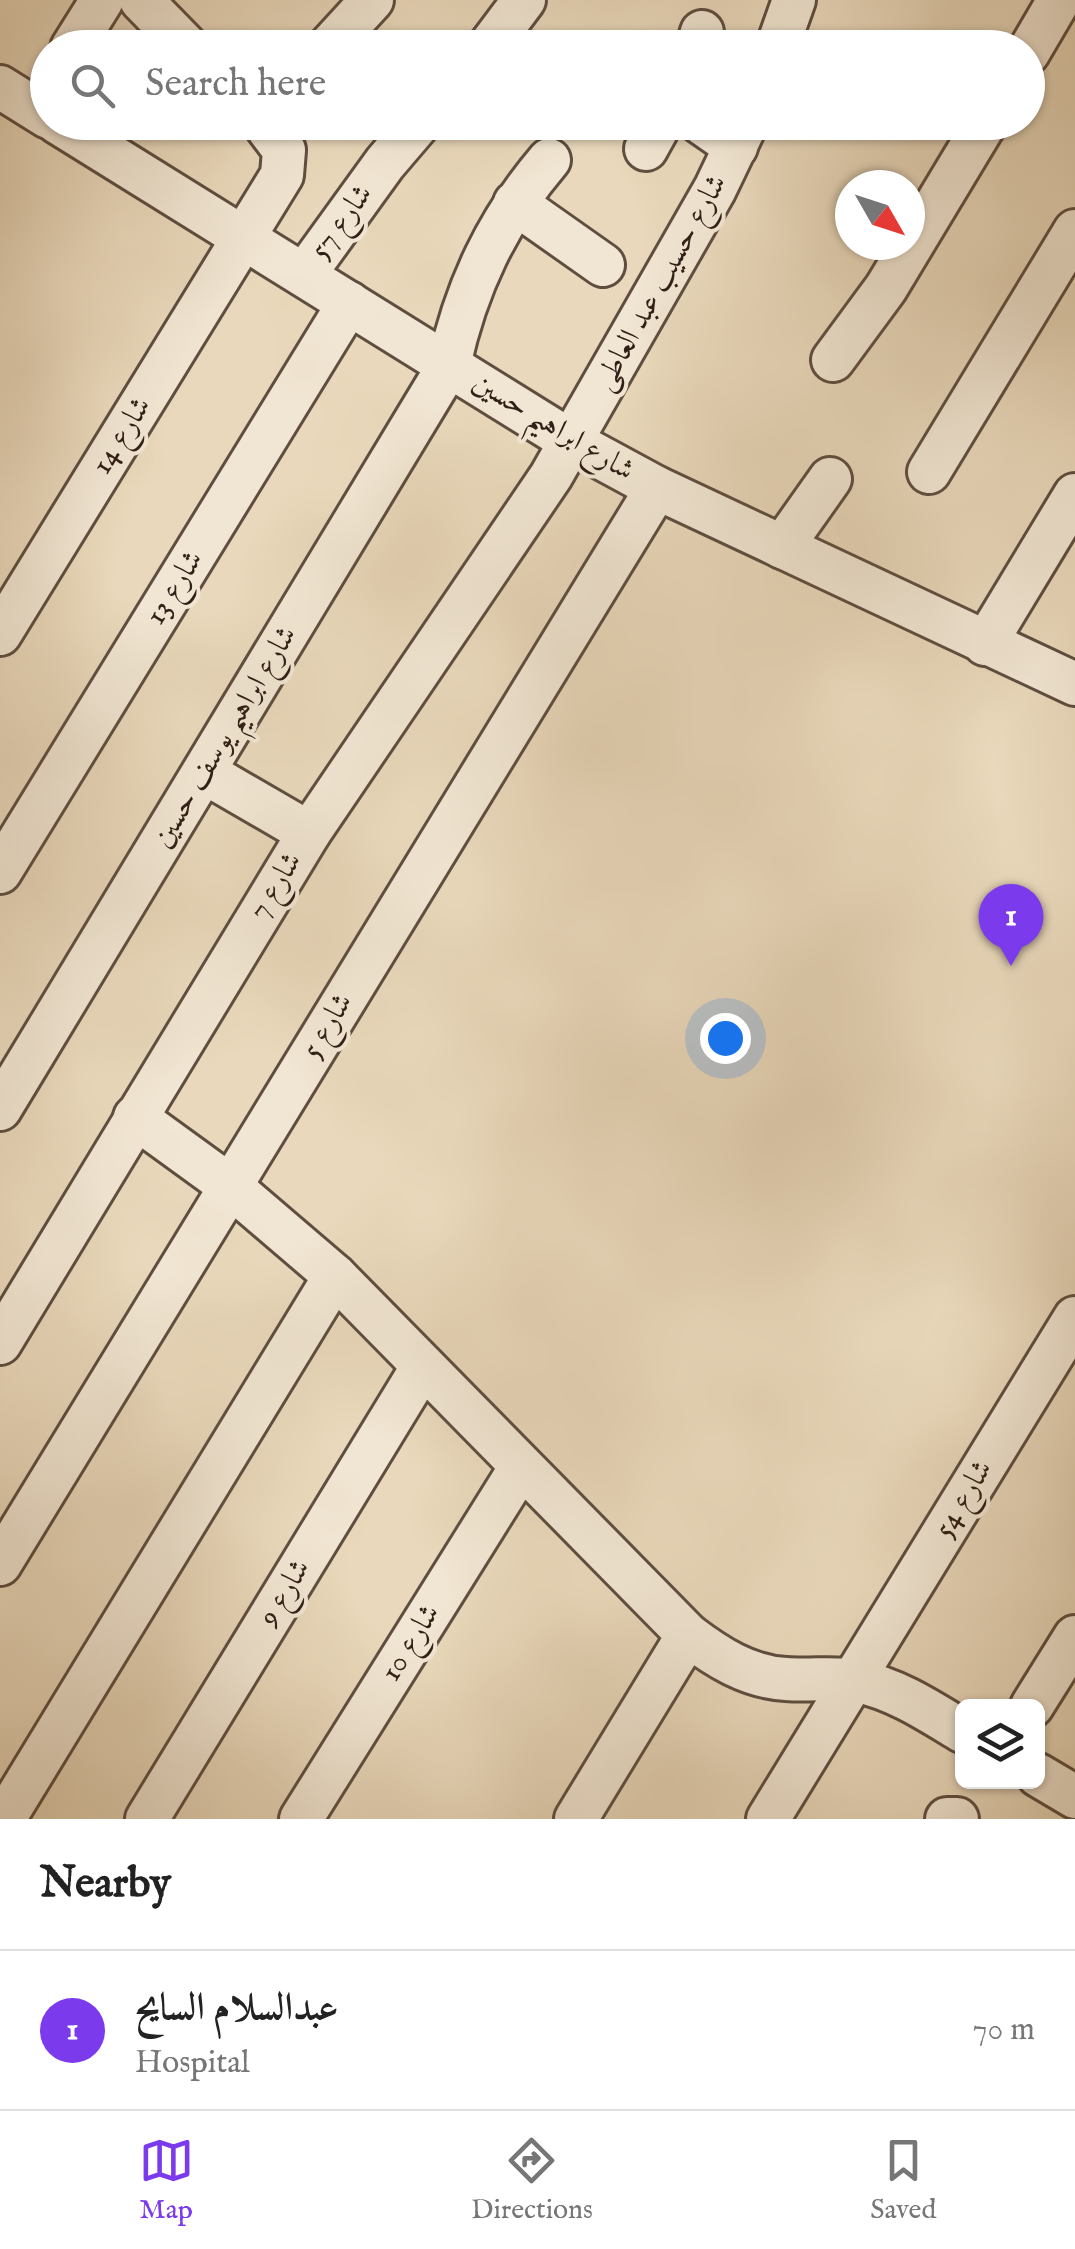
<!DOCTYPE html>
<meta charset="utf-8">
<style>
:root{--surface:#fff;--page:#f6f6f6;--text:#222;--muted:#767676;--line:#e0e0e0;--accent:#7c3aed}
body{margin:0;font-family:"IM FELL English",Amiri,serif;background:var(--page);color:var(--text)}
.controls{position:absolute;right:30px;bottom:30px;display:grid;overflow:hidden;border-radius:15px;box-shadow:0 2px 8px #0004}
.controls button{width:90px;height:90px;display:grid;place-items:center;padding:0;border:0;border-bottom:2px solid var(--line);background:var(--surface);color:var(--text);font:50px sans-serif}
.compass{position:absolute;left:835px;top:170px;width:90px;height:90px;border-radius:50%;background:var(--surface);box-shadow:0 2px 8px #0004;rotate:129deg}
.you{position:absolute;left:725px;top:1038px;width:35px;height:35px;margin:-25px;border:8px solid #fff;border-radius:50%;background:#1a73e8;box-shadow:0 0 0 15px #1a73e833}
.badge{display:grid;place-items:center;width:65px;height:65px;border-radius:50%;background:var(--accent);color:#fff;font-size:32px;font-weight:700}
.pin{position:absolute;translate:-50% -82px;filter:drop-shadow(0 2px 5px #0008)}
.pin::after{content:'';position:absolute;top:52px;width:35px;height:30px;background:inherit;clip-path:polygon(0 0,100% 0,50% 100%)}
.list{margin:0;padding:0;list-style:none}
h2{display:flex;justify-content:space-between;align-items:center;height:130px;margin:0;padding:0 40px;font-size:42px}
h2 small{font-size:32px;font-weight:400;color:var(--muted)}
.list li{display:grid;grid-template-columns:65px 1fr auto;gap:30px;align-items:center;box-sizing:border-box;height:160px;padding:0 40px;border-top:2px solid var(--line)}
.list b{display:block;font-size:38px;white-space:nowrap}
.list p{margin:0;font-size:32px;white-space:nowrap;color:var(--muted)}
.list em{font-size:32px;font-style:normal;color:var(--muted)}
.icon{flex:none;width:55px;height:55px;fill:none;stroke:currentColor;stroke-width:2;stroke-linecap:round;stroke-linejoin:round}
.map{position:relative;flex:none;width:1075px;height:1819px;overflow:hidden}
.search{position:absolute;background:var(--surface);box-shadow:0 2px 8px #0004;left:30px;right:30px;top:30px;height:110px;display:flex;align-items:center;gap:25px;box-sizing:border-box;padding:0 35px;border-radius:55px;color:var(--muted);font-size:38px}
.sheet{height:290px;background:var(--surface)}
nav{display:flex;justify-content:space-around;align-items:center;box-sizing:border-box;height:140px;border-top:2px solid var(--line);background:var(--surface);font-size:28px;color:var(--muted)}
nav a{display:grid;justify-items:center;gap:5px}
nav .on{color:var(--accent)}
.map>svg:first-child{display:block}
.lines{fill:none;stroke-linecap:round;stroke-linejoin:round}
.minor-casing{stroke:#5f4e40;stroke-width:48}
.minor{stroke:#f1e6d3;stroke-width:42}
.labels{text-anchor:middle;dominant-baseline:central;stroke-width:8;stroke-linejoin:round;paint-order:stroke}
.street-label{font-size:30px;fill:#312017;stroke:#f1e6d3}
</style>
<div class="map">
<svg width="1075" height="1819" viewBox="0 0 1075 1819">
<rect width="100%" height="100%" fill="#e9d8bb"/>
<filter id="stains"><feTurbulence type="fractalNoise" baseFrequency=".002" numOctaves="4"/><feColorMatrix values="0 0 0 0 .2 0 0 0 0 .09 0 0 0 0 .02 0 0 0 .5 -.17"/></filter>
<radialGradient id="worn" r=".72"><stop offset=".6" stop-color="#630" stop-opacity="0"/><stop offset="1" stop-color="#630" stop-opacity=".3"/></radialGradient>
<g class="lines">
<defs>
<g id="minor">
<polyline points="141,0 188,48"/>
<polyline points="72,48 102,0"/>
<polyline points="328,48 372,0"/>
<polyline points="488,48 524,0"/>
<polyline points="697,48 702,32"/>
<polyline points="777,48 794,0"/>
<polyline points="1028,53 1059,0"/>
<polyline points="0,87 48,117"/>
<polyline points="57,122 572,442 657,488 1075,684"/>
<polyline points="700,122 736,147"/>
<polyline points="646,149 661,122"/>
<polyline points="515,203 603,265"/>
<polyline points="304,275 385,163 420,122"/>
<polyline points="833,360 886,288 986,122"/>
<polyline points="929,472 1075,231"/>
<polyline points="782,547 830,479"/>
<polyline points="0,634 282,175 284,150 263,122"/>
<polyline points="985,644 1075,495"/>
<polyline points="204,772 309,833"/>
<polyline points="0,872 349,303"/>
<path d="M0 1109 449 365C466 287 497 221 549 160"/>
<path d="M135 1117 230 1186 335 1276 688 1635C717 1657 748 1677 786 1679 810 1681 834 1677 857 1681 896 1689 929 1711 962 1731"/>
<polyline points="0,1343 309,833 551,476 715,189 747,122"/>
<polyline points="0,1564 657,488"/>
<polyline points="1032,1706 1075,1637"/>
<polyline points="1038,1775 1075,1797"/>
<polyline points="4,1819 335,1276"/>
<polyline points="147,1819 423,1366"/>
<polyline points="301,1819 521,1467"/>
<polyline points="576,1819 688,1635"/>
<polyline points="768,1819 1075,1318"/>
<polyline points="947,1819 957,1819"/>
</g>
</defs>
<use href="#minor" class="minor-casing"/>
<use href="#minor" class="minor"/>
</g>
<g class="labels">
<g class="street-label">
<text transform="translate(342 222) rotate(-54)">شارع 57</text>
<text transform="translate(661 283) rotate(-61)">شارع حسيب عبد العاطى</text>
<text transform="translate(553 427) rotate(31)">شارع ابراهيم حسين</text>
<text transform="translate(122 436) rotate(-58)">شارع 14</text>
<text transform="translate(175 588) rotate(-58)">شارع 13</text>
<text transform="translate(225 737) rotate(-59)">شارع ابراهيم يوسف حسين</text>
<text transform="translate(276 886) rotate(-58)">شارع 7</text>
<text transform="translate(328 1026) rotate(-59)">شارع 5</text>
<text transform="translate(964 1499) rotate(-59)">شارع 54</text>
<text transform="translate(285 1593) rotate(-59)">شارع 9</text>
<text transform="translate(411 1643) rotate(-58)">شارع 10</text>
</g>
</g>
<rect width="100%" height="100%" filter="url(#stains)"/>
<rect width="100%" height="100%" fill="url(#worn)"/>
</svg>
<div class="controls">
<button><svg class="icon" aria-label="layers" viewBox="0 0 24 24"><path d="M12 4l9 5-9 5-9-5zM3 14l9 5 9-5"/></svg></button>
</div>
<svg class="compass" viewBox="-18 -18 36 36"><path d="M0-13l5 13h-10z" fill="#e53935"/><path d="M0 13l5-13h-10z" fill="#767676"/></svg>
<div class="you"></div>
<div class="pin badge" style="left:1011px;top:966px">1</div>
<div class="search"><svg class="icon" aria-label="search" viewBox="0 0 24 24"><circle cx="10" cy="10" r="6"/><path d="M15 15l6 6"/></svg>Search here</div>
</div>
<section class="sheet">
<h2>Nearby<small></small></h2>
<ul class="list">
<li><span class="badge">1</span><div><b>عبدالسلام السايح</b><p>Hospital</p></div><em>70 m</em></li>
</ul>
</section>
<nav>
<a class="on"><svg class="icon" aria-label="map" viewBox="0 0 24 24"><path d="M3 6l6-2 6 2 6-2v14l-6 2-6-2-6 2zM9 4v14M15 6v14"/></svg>Map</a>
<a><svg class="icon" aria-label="directions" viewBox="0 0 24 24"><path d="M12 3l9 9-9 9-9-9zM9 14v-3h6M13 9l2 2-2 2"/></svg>Directions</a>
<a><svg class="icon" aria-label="saved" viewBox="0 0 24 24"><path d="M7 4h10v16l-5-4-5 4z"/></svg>Saved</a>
</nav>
